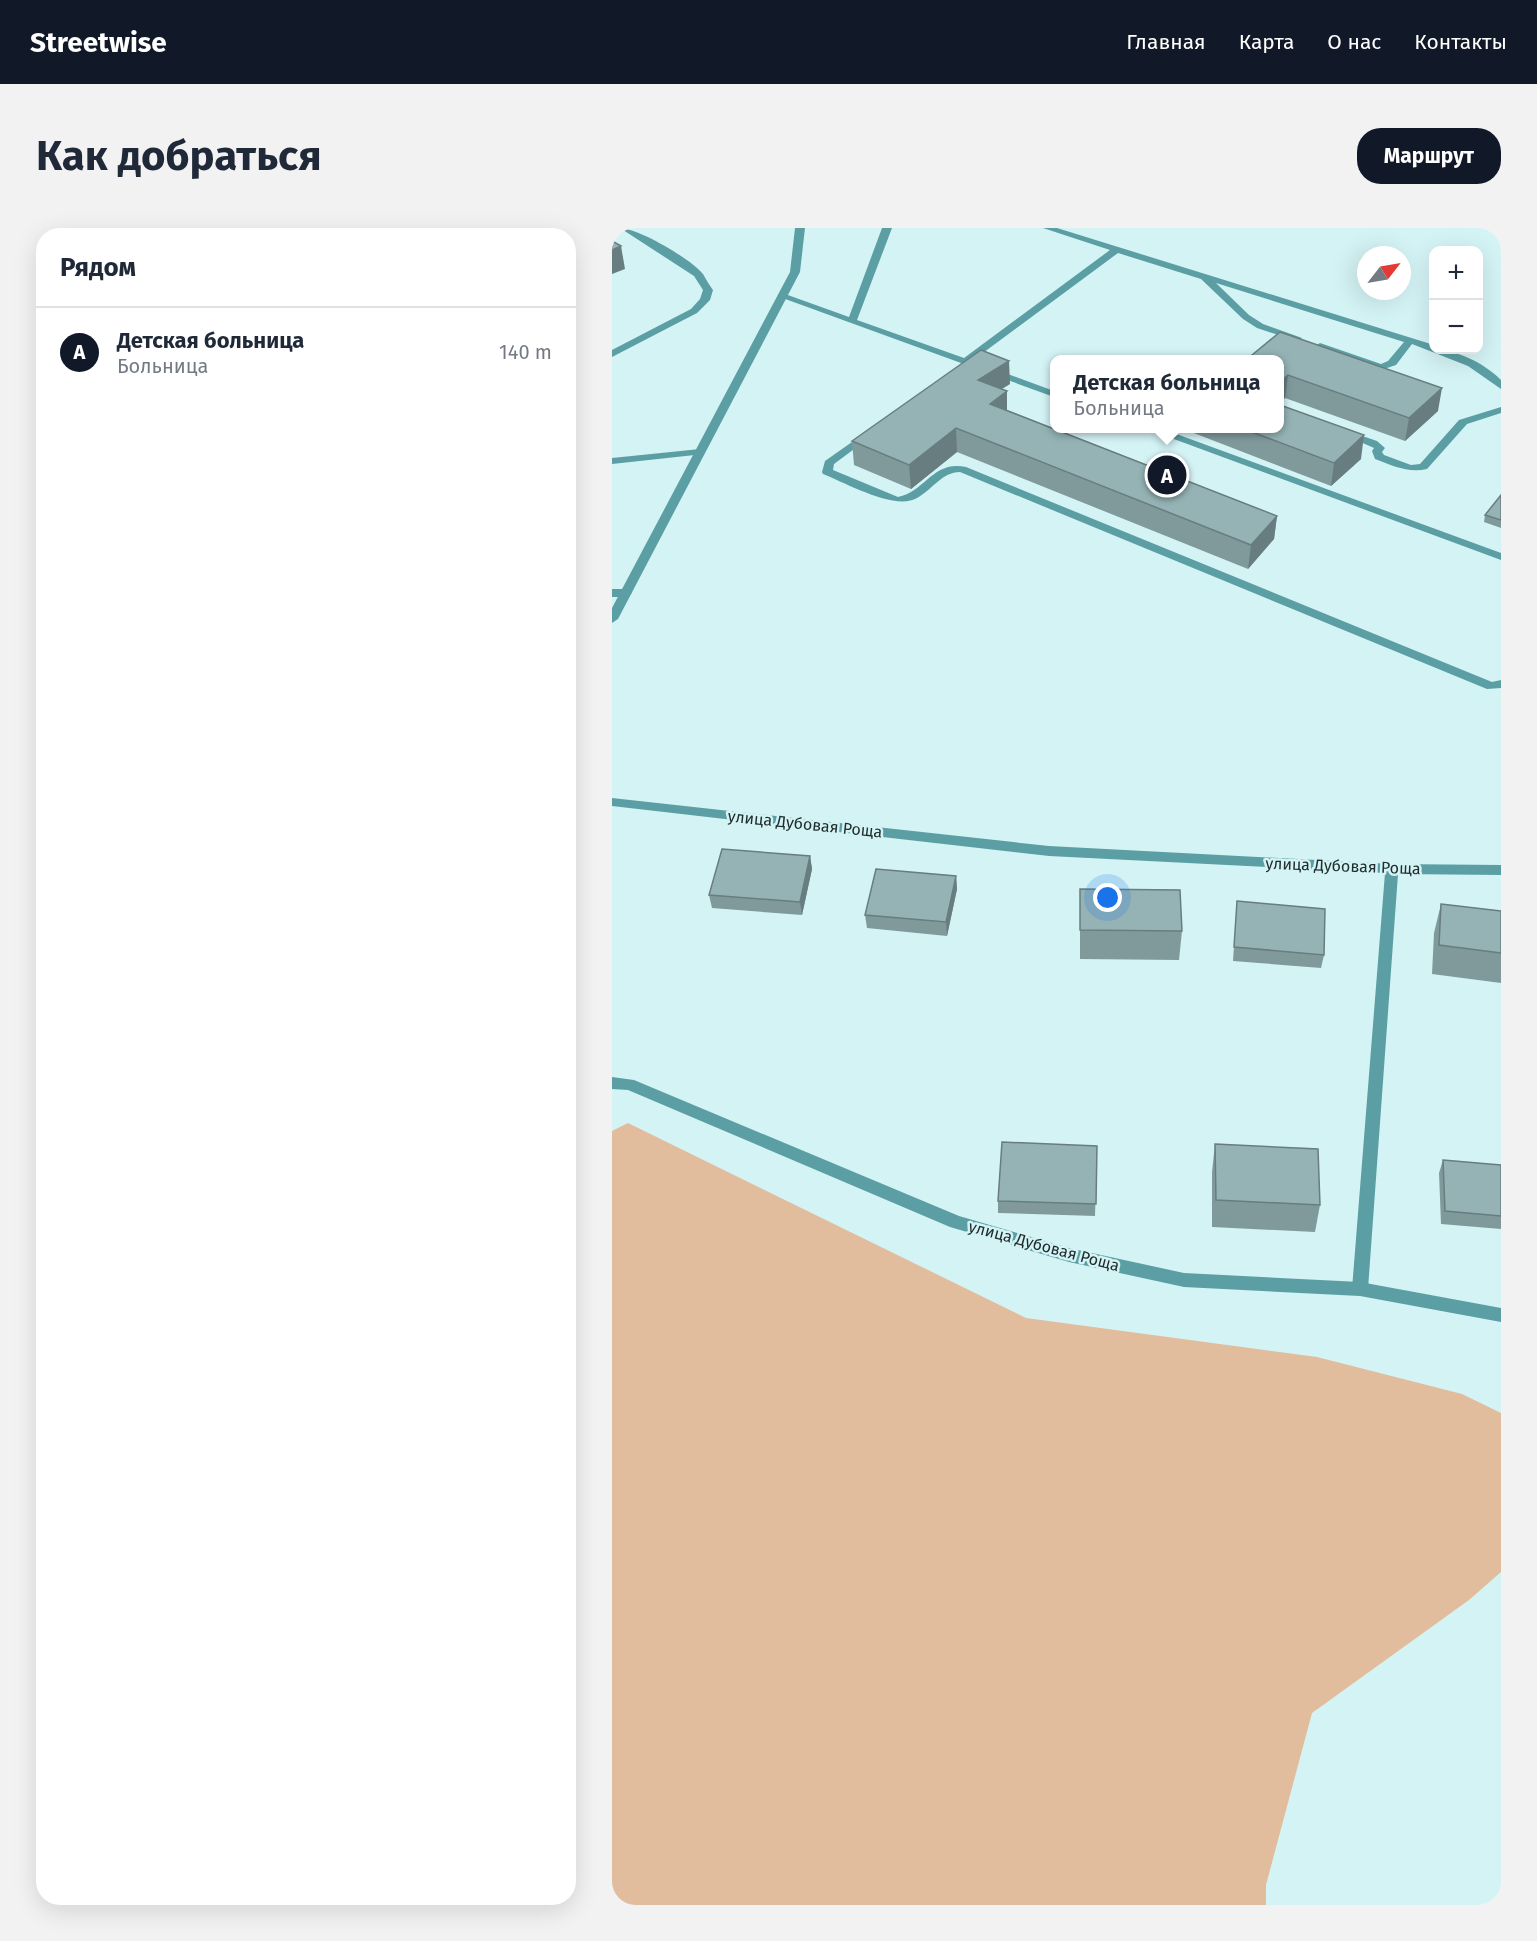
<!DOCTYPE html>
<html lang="ru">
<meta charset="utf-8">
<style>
:root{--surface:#fff;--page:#f2f2f3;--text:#1f2937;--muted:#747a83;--line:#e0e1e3;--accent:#111827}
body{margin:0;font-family:"Fira Sans",sans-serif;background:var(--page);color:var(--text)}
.controls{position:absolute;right:18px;top:18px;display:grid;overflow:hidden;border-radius:12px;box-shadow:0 6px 24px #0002}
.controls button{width:54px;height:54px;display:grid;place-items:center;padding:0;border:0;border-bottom:2px solid var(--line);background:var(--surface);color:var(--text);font:30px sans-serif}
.compass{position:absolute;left:745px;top:18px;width:54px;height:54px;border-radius:50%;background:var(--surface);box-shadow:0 6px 24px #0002;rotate:59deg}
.you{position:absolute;left:496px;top:670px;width:21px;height:21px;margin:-15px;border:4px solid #fff;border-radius:50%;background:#1a73e8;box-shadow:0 0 0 9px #1a73e833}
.badge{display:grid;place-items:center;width:39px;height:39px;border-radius:50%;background:var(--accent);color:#fff;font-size:20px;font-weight:700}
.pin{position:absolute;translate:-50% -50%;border:3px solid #fff;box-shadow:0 2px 6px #0006}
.popup{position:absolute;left:438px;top:127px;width:234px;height:78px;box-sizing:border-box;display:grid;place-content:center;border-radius:12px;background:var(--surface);filter:drop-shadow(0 2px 4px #0005);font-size:20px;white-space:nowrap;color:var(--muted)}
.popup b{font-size:22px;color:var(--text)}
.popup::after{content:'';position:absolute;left:50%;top:100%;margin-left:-12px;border:12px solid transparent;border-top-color:var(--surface)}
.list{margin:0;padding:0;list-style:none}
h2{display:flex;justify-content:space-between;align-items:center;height:78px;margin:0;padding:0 24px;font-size:26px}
h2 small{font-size:20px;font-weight:400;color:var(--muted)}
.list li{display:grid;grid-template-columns:39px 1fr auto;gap:18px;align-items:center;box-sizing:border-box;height:90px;padding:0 24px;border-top:2px solid var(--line)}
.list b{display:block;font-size:22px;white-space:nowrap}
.list p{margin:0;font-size:20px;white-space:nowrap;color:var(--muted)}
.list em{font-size:20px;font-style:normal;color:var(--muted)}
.map{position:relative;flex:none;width:889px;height:1677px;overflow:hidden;border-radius:24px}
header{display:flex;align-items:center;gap:36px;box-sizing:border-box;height:84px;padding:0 30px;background:var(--accent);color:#fff}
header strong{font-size:28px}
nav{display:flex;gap:33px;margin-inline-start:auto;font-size:21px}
.intro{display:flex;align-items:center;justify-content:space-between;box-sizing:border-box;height:144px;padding:0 36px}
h1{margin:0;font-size:42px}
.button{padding:15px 27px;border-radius:24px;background:var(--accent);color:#fff;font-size:21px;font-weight:700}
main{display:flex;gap:36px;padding:0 36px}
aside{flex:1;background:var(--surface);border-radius:24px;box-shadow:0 6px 24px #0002}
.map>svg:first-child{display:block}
.green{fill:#e1bd9e}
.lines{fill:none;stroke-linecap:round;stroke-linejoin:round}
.lane{fill:#5b9fa4;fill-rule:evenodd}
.street{fill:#5b9fa4;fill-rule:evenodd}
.wall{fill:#809a9c}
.shaded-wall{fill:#687d7f}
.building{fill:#95b3b5;stroke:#687d7f;stroke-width:1.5}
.labels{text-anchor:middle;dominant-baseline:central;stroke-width:5;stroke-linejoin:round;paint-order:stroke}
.street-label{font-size:16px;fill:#202c2d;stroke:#d4f3f5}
</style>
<header>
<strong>Streetwise</strong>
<nav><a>Главная</a><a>Карта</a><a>О нас</a><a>Контакты</a></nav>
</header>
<div class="intro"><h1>Как добраться</h1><a class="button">Маршрут</a></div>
<main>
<aside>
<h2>Рядом<small></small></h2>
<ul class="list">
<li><span class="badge">A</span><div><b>Детская больница</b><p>Больница</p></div><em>140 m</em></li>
</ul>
</aside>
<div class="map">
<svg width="889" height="1677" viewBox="0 0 889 1677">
<rect width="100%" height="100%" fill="#d4f3f5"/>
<polygon class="green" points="16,895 414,1090 705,1129 850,1166 889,1185 889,1344 857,1372 700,1485 654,1657 654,1677 0,1677 0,903"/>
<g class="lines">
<g class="lane">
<path d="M8 0C26 0 79 31 91 46 94 51 97 57 101 62L98 72 85 85 0 129V122L79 81 88 71 91 62 82 48Z"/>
<path d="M270 0H280L245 92 352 130 498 22 431 0H445L822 117V122C846 122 872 135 889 152V161L856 138 800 116 784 137 769 142 705 120 703 118 708 115 769 136 776 133 792 114 604 55 637 87 651 96 690 110 685 113 645 100 631 91 589 51 506 25 360 133 442 163V169L165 68 173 66 237 89Z"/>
<path d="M889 179V185L855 196 815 241C796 245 781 238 763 231L760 223 762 220 728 205 733 202 765 213 773 220 770 224 772 227 799 237 808 236 847 192Z"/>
<polygon points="532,200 548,200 889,325 889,332"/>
<path d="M257 202 261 203V207L222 236 221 242 286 269C314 263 321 232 354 239L880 454 889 452V460L875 461 348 244C330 244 321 261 305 270 283 283 234 255 211 246L210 244 213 233Z"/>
<polygon points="88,221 92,222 92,226 0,236 0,230"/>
<polygon points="0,361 14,361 20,365 14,369 0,369"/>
<polygon points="0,570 437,618 780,636 889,637 889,647 786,646 756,1061 754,1066 748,1068 742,1066 740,1061 773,645 437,628 0,578"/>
</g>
<g class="street">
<polygon points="183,0 193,0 188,44 6,391 0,395 0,380 178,44"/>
<polygon points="0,849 22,852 347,988 457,1020 572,1045 748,1054 889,1080 889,1094 748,1068 572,1059 457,1034 338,999 16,862 0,861"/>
</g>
</g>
<g class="wall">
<polygon points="668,132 826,183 793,213 673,170 668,175"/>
<polygon points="398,156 389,161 395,163 395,182 665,288 662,311 636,341 345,224 299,261 242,237 240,213"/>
<polygon points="574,201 668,201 749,231 719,258 574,202"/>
<polygon points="889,267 889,300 872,294 873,287"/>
<polygon points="198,628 200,641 190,687 100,680 97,667"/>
<polygon points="344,648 345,661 335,708 255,700 253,687"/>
<polygon points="468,661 570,703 567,732 468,731"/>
<polygon points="625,673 712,727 709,740 621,733"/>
<polygon points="829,676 889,683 889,755 820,746 822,705"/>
<polygon points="603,916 708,977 703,1004 600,999 600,944"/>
<polygon points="485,918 483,988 386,985 386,973"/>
<polygon points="831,932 889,937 889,1001 829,996 827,945"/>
</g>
<g class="shaded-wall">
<polygon points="9,18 13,41 0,46 0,22"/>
<polygon points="397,133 398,156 367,175 366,152"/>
<polygon points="676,147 673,170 668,175 668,154"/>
<polygon points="830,160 826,183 793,213 797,190"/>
<polygon points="395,163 395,186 378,176"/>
<polygon points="344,200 345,224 299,261 297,237"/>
<polygon points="752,207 749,231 719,258 722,235"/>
<polygon points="665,288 662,311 636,341 639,317"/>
<polygon points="198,628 200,641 190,687 188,674"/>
<polygon points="344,648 345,661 335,708 334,694"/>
</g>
<g class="building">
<polygon points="0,13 9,18 0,22"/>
<polygon points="668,104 830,160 797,190 676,147 668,154 668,132 634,132"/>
<polygon points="369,122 397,133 366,152 395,163 378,176 665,288 639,317 344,200 297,237 240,213"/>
<polygon points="668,177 752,207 722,235 632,201 668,201"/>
<polygon points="889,267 889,292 873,287"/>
<polygon points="110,621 198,628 188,674 97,667"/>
<polygon points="264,641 344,648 334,694 253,687"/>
<polygon points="468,661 568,662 570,703 468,702"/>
<polygon points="625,673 713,681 712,727 622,719"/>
<polygon points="829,676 889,683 889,725 827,717"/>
<polygon points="390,914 485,918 484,976 386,973"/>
<polygon points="603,916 706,921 708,977 604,972"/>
<polygon points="831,932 889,937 889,988 833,983"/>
</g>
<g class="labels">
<g class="street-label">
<text transform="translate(193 596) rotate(6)">улица Дубовая Роща</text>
<text transform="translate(731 638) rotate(2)">улица Дубовая Роща</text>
<text transform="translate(432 1018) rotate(15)">улица Дубовая Роща</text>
</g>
</g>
</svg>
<div class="controls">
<button>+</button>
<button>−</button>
</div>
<svg class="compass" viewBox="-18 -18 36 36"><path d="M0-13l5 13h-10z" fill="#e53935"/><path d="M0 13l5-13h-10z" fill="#747a83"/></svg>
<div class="you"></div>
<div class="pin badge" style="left:555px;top:247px">A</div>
<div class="popup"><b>Детская больница</b>Больница</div>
</div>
</main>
